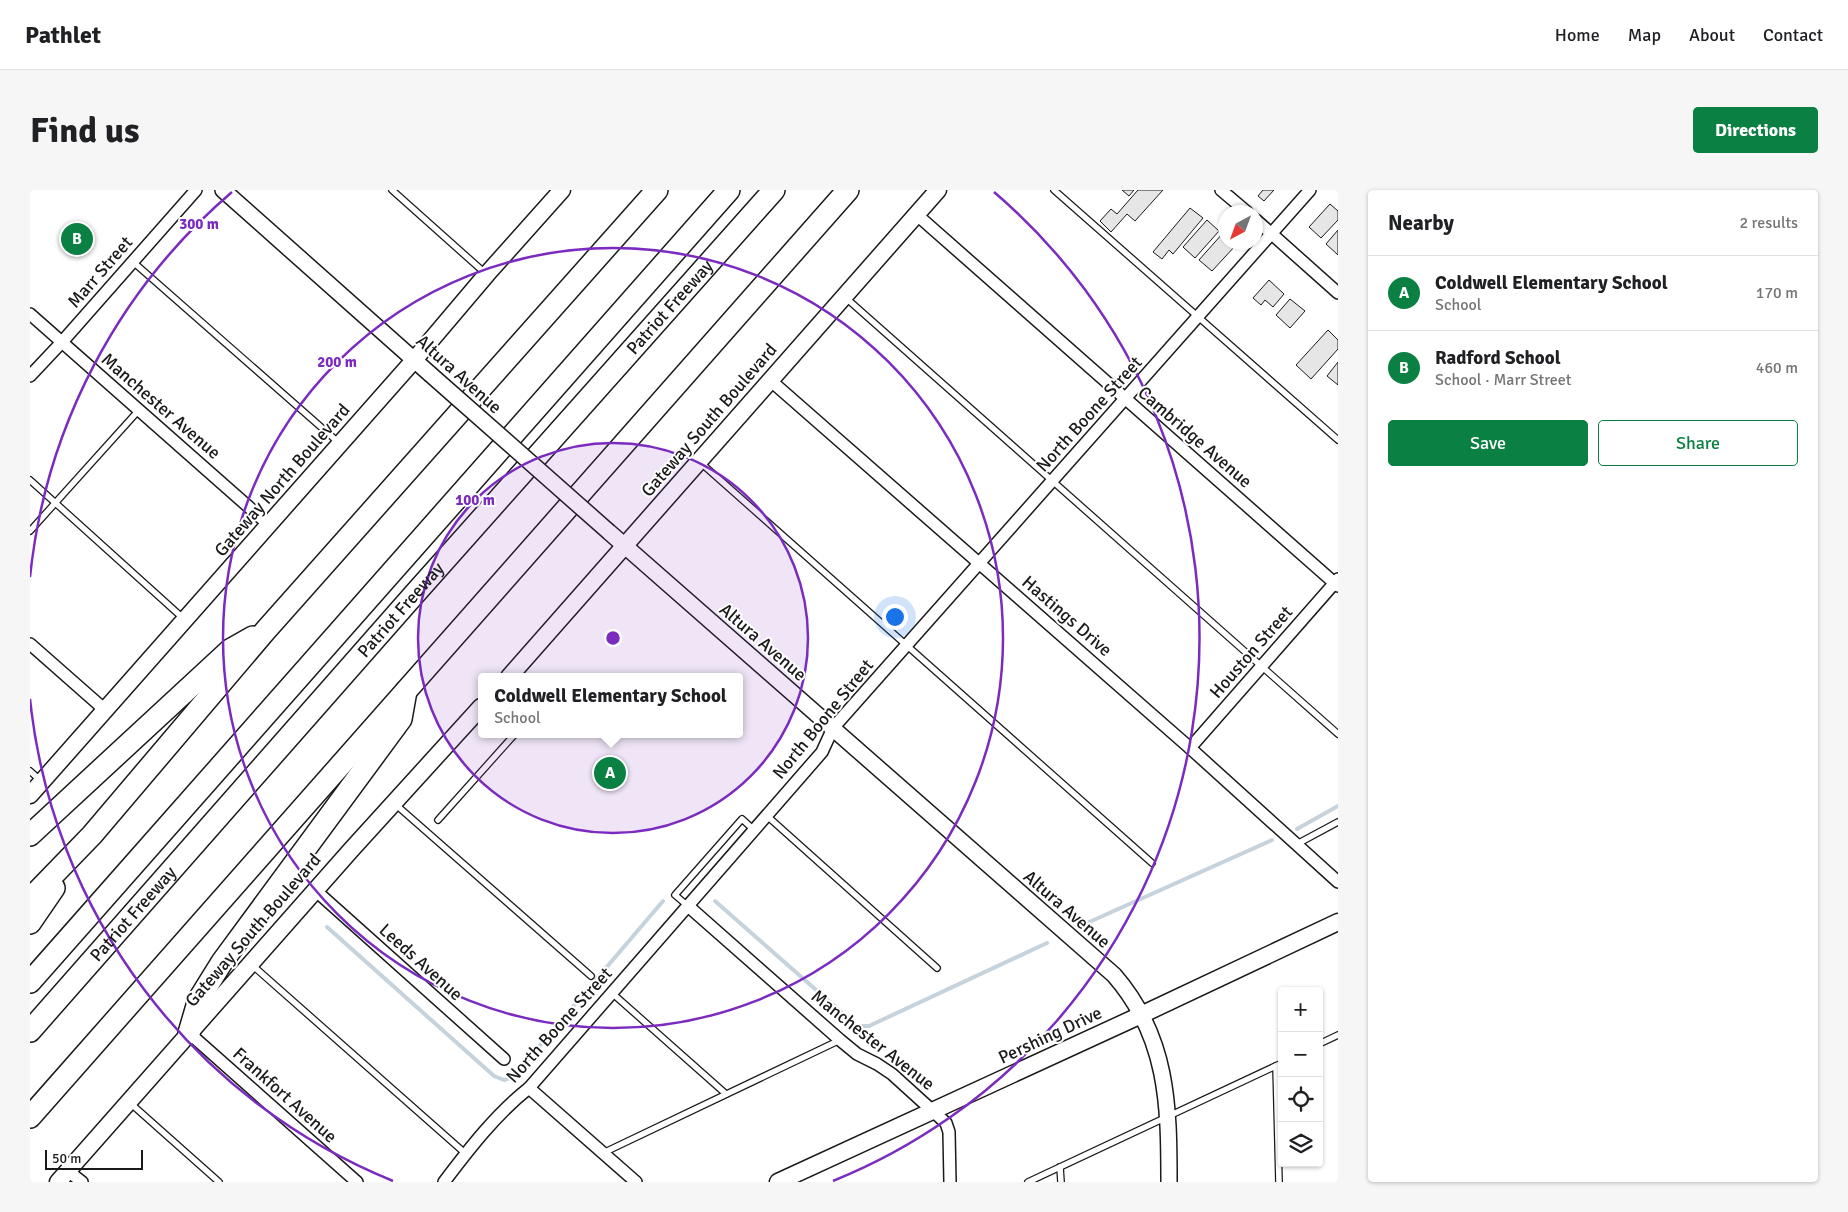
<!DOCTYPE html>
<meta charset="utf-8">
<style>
:root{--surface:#fff;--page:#f6f6f6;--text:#202124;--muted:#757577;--line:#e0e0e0;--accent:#0b8043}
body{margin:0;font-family:Signika,sans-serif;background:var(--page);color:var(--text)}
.controls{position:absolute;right:15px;bottom:15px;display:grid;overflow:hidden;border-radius:5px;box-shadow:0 1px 4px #0004}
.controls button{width:45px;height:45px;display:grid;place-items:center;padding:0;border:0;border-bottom:1px solid var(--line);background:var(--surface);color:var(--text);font:25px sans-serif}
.compass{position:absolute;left:1188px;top:15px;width:45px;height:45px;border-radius:50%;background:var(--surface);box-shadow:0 1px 4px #0004;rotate:221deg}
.scale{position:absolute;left:15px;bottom:12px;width:98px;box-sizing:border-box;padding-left:5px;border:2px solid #1a1a1a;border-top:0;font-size:14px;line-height:18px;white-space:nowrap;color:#1a1a1a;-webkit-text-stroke:4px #fff;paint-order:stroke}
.you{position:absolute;left:864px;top:426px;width:18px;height:18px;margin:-12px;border:4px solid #fff;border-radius:50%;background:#1a73e8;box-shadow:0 0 0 8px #1a73e833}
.badge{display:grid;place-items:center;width:32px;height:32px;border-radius:50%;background:var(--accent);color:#fff;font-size:16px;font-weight:700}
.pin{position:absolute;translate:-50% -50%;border:2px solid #fff;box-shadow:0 1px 5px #0006}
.popup{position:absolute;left:448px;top:483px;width:265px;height:65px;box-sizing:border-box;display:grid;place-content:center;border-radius:5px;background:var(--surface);filter:drop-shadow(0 1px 4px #0005);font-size:16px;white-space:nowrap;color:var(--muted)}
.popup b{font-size:19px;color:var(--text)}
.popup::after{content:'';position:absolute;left:50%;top:100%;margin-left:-10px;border:10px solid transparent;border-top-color:var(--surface)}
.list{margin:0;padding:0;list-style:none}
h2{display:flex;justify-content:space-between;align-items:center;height:65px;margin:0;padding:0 20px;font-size:21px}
h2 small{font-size:16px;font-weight:400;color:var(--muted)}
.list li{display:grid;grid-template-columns:32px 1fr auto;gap:15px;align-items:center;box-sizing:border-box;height:75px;padding:0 20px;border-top:1px solid var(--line)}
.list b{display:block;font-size:19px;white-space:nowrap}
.list p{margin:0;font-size:16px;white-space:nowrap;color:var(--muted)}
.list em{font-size:16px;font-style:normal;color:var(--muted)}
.actions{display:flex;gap:10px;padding:15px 20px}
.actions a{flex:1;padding:11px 0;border:1px solid var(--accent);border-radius:5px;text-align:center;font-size:18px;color:var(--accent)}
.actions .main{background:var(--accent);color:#fff}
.icon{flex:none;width:28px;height:28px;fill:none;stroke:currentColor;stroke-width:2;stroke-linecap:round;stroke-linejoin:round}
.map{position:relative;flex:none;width:1308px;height:992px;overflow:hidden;border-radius:5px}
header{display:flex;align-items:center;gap:30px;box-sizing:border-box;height:70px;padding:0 25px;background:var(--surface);border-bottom:1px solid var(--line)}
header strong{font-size:24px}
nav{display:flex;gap:28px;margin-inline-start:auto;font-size:18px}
.intro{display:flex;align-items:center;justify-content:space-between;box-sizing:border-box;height:120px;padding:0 30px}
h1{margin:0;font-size:35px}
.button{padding:12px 22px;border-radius:5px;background:var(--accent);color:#fff;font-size:18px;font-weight:700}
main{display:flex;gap:30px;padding:0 30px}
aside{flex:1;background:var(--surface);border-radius:5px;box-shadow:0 1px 4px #0004}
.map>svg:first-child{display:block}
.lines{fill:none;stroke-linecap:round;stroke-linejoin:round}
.stream{stroke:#c6d2dc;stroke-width:4}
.building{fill:#e6e6e6;stroke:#1a1a1a}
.service-casing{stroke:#1a1a1a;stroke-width:8}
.minor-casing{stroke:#1a1a1a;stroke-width:14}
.tertiary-casing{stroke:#1a1a1a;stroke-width:18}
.secondary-casing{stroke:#1a1a1a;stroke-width:19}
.motorway-casing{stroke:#1a1a1a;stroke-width:24}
.service{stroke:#fff;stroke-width:5.5}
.minor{stroke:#fff;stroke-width:11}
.tertiary{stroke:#fff;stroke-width:15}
.secondary{stroke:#fff;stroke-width:16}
.motorway{stroke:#fff;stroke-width:21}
.tertiary-bridge-casing{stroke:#1a1a1a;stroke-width:18;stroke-linecap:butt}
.tertiary-bridge{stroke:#fff;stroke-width:15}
.ring{fill:none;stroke:#7b2cbf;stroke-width:2.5}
.labels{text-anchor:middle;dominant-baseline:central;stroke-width:4;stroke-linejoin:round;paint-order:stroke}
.street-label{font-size:18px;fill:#1a1a1a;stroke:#fff}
.centre{fill:#7b2cbf;stroke:#fff;stroke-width:2.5}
.ring-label{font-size:15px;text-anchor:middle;font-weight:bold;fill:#7b2cbf;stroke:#fff;stroke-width:4;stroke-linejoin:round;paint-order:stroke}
</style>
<header>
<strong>Pathlet</strong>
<nav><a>Home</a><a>Map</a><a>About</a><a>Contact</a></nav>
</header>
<div class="intro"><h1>Find us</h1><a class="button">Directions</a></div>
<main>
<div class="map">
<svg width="1308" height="992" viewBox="0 0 1308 992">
<rect width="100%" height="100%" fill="#fff"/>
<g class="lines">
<g class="stream">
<polyline points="1267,639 1308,616"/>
<polyline points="685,711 827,836 839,836 1017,753"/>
<polyline points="1057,733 1242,650"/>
<polyline points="297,737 464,886 474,890 483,887 633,711"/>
</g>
</g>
<g class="building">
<polygon points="1092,0 1104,0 1099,6"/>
<polygon points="1108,0 1133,0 1105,31 1097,24 1081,42 1070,31 1081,19 1087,24"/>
<polygon points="1233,0 1244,0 1234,11 1228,6"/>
<polygon points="1300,14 1308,21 1308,30 1291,48 1279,37"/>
<polygon points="1160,18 1173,28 1143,64 1139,60 1132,69 1123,62"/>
<polygon points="1177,30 1189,41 1165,68 1153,57"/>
<polygon points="1308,40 1308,65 1296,54"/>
<polygon points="1193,43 1196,46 1196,52 1203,52 1206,55 1182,81 1169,70"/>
<polygon points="1239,90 1254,104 1243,117 1235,110 1231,115 1223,108"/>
<polygon points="1260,109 1275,121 1260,138 1246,125"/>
<polygon points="1298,140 1308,150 1308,159 1281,189 1266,175"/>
<polygon points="1308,172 1308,195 1297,186"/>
</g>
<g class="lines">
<defs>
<g id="service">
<polyline points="362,0 455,83"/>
<polyline points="1024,0 1308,250"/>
<polyline points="102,71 308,252"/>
<polyline points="816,108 1308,544"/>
<polyline points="671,273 1122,673"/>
<polyline points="0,290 154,429"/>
<polyline points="0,341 109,220"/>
<polyline points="0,581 10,590"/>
<polyline points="365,614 561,786"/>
<polyline points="736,625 907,778"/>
<polyline points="408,630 485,544"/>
<polyline points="1267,654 1308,632"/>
<polyline points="658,716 645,705 712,629 724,640"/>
<polyline points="222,775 436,964"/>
<polyline points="582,803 696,904"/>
<polyline points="1289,854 1308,845"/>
<polyline points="1246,876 1249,992"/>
<polyline points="99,912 189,992"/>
<polyline points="573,963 810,850"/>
<polyline points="1030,977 1031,992"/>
<polyline points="998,992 1252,873"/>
</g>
<g id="minor">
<polyline points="1191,0 1217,22"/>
<polyline points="886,24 1308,396"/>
<polyline points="1226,30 1308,103"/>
<polyline points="0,124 238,334"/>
<polyline points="0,186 32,152 166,0"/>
<polyline points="740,190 1160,558 1308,692"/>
<polyline points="0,454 75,520"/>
<polyline points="1160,558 1308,389"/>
<polyline points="285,700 474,869"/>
<polyline points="658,716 810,850 827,864 847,874 862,884 916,933 919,942 920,992"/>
<polyline points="159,843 327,992"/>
<polyline points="499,898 606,992"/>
<polyline points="38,981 52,992"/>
<path d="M414 992C439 959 466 924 499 898L792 562 803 538 1280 0"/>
</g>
<g id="tertiary">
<polyline points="193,0 400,184"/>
<path d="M579 342 1084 785C1138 847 1139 915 1139 992"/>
</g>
<g id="secondary">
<polyline points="479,487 908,0"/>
<polyline points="0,605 385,169 457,84 532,0"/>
<polyline points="28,992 321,660 451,517"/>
<polyline points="748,992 1111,825 1308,732"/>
</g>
<g id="motorway">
<polyline points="0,645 200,460 223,447"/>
<polyline points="0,709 62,645 236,440 627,0"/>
<polyline points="0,733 24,698"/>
<polyline points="0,792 699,0"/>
<path id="s1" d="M0 841 381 408 744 0"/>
<polyline points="159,843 169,809 192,772 371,529 376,501"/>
<polyline points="0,927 818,0"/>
</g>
</defs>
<use href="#service" class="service-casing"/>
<use href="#minor" class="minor-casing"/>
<use href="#tertiary" class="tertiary-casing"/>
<use href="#secondary" class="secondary-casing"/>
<use href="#motorway" class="motorway-casing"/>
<use href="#service" class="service"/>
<use href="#minor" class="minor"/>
<use href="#tertiary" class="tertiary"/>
<use href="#secondary" class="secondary"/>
<use href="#motorway" class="motorway"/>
<defs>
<polyline id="tertiary-bridge" points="400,184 579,342"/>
</defs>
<use href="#tertiary-bridge" class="tertiary-bridge-casing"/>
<use href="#tertiary-bridge" class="tertiary-bridge"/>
</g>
<circle cx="583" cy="448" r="195" fill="#7b2cbf" fill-opacity=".12"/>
<g class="ring">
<circle cx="583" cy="448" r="195"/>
<circle cx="583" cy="448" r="390"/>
<path d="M363 991A586 586 0 0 1 0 509M0 387A586 586 0 0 1 202 2M964 2A586 586 0 0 1 803 991"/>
</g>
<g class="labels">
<g class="street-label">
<text transform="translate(70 82) rotate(-49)">Marr Street</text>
<text stroke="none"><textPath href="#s1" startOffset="966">Patriot Freeway</textPath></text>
<text transform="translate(429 184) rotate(42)">Altura Avenue</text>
<text transform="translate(131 216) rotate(41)">Manchester Avenue</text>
<text transform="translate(1059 224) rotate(-48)">North Boone Street</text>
<text transform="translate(679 230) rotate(-49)">Gateway South Boulevard</text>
<text transform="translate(1165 247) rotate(41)">Cambridge Avenue</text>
<text transform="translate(252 290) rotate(-49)">Gateway North Boulevard</text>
<text stroke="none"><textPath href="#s1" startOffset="561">Patriot Freeway</textPath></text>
<text transform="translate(1037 426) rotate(41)">Hastings Drive</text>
<text transform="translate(733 452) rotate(41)">Altura Avenue</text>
<text transform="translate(1221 462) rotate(-49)">Houston Street</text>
<text transform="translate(793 529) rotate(-51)">North Boone Street</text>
<text transform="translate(1037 719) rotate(41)">Altura Avenue</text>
<text stroke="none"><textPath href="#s1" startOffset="156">Patriot Freeway</textPath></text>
<text transform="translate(223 740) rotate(-49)">Gateway South Boulevard</text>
<text transform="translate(391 772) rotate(42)">Leeds Avenue</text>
<text transform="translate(529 835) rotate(-48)">North Boone Street</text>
<text transform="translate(1020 845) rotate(-25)">Pershing Drive</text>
<text transform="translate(843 850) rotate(38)">Manchester Avenue</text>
<text transform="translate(255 905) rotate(42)">Frankfort Avenue</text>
</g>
</g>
<circle cx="583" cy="448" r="8" class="centre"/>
<g class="ring-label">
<text x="169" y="39">300 m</text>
<text x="307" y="177">200 m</text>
<text x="445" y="315">100 m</text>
</g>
</svg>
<div class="controls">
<button>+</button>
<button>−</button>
<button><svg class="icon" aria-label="locate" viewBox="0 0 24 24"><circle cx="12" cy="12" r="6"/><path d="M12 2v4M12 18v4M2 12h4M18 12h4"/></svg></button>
<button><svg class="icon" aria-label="layers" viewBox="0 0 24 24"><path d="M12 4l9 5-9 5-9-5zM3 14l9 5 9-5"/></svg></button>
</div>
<svg class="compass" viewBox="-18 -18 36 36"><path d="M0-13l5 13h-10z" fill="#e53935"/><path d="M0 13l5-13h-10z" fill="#757577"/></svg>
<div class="scale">50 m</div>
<div class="you"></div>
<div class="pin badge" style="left:580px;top:583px">A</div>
<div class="popup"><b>Coldwell Elementary School</b>School</div>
<div class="pin badge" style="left:47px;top:49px">B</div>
</div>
<aside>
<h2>Nearby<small>2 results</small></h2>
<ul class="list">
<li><span class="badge">A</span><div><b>Coldwell Elementary School</b><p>School</p></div><em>170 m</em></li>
<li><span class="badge">B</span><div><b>Radford School</b><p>School · Marr Street</p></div><em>460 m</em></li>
</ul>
<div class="actions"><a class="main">Save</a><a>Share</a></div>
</aside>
</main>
